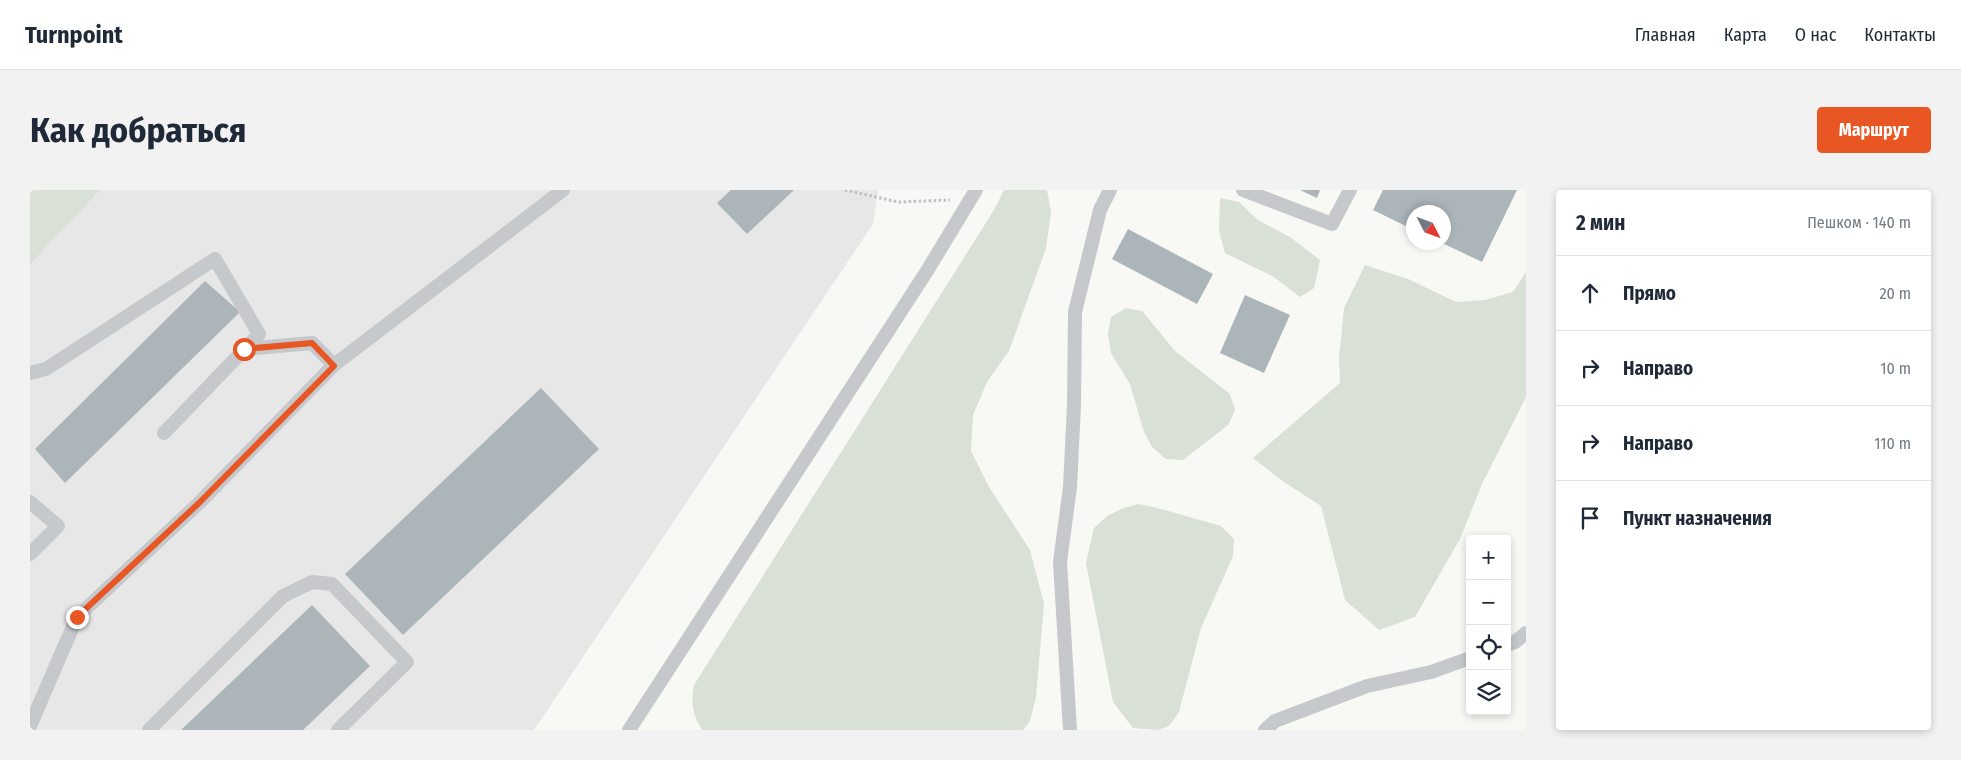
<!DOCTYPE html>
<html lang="ru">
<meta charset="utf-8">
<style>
:root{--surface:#fff;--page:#f2f2f3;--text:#1f2937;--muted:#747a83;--line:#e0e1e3;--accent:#e85624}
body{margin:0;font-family:"Fira Sans Condensed",sans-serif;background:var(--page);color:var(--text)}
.controls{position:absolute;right:15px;bottom:15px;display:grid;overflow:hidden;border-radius:5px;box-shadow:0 2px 8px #0003}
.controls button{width:45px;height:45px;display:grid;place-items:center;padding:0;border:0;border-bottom:1px solid var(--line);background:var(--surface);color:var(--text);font:25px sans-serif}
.compass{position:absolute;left:1376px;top:15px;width:45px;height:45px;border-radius:50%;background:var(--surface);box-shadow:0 2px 8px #0003;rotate:132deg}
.stop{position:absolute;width:15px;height:15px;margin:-11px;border:4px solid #e85624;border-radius:50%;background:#fff}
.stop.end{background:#e85624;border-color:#fff;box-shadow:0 1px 5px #0008}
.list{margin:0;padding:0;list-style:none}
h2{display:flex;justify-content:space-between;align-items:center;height:65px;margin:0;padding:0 20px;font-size:21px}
h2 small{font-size:16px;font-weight:400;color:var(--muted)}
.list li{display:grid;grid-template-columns:32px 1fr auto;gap:15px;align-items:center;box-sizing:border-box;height:75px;padding:0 20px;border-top:1px solid var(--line)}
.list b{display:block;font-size:19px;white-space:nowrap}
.list em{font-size:16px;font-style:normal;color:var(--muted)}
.icon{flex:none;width:28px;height:28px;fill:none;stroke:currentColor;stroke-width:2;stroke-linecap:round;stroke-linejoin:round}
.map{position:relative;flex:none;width:1496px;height:540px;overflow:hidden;border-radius:5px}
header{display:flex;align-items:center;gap:30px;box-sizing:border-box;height:70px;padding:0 25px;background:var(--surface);border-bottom:1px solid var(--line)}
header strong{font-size:24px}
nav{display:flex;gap:28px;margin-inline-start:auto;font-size:18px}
.intro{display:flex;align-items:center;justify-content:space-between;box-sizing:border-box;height:120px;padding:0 30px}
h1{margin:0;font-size:35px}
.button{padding:12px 22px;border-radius:5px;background:var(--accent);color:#fff;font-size:18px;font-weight:700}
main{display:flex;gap:30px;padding:0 30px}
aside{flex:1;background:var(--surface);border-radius:5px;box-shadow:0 2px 8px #0003}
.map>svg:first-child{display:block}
.built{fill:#e6e7e6}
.green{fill:#d9e0d6}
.building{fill:#acb5ba}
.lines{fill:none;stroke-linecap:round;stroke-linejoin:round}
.path{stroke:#bfc1c3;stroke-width:3;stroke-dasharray:2.5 2.5;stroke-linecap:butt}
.service{stroke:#c5c9cc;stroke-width:14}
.route{stroke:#e85624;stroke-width:6}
</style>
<header>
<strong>Turnpoint</strong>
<nav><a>Главная</a><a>Карта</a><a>О нас</a><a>Контакты</a></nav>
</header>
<div class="intro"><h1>Как добраться</h1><a class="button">Маршрут</a></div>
<main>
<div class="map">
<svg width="1496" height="540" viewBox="0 0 1496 540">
<rect width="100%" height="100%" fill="#f8f8f5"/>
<polygon class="built" points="64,0 848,0 843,34 504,540 0,540 0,65"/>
<g class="green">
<polygon points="0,0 70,0 0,74"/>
<path d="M974 0H1017L1021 22 1016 58 979 161 957 192 943 225 941 261 959 297 1000 360 1014 414 1006 507 1000 531 993 540H672C662 523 661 514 664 495L964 20Z"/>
<polygon points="1190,8 1209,12 1228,30 1260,47 1290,70 1284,98 1270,107 1244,87 1195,63 1189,41"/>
<polygon points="1335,75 1378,89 1426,112 1455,110 1483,102 1496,82 1496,207 1452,294 1430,349 1385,427 1349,440 1315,410 1291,316 1254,292 1223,268 1310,193 1309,168 1314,118"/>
<polygon points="1096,118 1112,121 1145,161 1200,204 1205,220 1198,235 1153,270 1136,269 1122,257 1114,242 1100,194 1081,163 1078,144 1081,127"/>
<polygon points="1108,314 1124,317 1191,336 1204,349 1203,366 1171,438 1149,522 1139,536 1128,540 1103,538 1083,512 1056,373 1064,338 1077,326 1091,319"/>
</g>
<g class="building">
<polygon points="701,0 764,0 717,44 687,13"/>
<polygon points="1270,0 1290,0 1287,8"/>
<polygon points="1353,0 1487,0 1452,72 1410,52 1414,52 1414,22 1384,22 1384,40 1343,20"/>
<polygon points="1098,39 1183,84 1167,114 1082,69"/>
<polygon points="175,91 210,122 35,293 5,259"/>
<polygon points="1215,105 1260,125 1234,183 1190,163"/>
<polygon points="511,198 569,259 373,445 315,384"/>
<polygon points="282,415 340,476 273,540 151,540"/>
</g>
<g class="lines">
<polyline class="path" points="815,0 868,12 920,10"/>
<g class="service">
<polyline points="1213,0 1302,34 1320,0"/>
<polyline points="214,159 282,153 304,175"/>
<polyline points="0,183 16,179 185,69 229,144 134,243"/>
<polyline points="0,312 28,336 0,364"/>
<polyline points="1477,455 1485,452 1496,443"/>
<polyline points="0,536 47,427 169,313 304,175 533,0"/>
<polyline points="119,540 253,406 282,392 302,394 377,472 308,540"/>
<polyline points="599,540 897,81 946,0"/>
<polyline points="1040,540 1030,372 1040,297 1044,215 1045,122 1070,20 1080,0"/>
<polyline points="1235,540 1245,531 1337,496 1401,482 1440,468"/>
</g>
</g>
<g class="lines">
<polyline class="route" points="47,427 169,313 304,176 282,153 214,159"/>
</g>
</svg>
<div class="controls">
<button>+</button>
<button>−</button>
<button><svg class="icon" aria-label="locate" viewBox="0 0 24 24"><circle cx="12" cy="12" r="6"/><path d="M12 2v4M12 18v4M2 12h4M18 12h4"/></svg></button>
<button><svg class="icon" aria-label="layers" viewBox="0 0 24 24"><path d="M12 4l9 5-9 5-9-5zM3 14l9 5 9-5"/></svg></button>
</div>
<svg class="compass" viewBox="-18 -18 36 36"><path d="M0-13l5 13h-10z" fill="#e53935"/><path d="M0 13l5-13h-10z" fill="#747a83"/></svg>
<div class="stop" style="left:214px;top:159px"></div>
<div class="stop end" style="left:47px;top:427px"></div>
</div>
<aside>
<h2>2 мин<small>Пешком · 140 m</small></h2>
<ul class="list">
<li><svg class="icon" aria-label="ahead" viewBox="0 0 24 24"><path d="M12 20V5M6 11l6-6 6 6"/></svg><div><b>Прямо</b></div><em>20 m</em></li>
<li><svg class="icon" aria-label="right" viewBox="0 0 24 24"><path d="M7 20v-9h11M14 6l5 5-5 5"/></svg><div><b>Направо</b></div><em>10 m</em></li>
<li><svg class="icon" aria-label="right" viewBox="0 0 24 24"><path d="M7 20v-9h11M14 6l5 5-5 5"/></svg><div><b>Направо</b></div><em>110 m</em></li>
<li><svg class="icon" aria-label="arrive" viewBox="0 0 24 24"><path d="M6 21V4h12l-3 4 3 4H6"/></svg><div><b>Пункт назначения</b></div></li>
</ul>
</aside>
</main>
